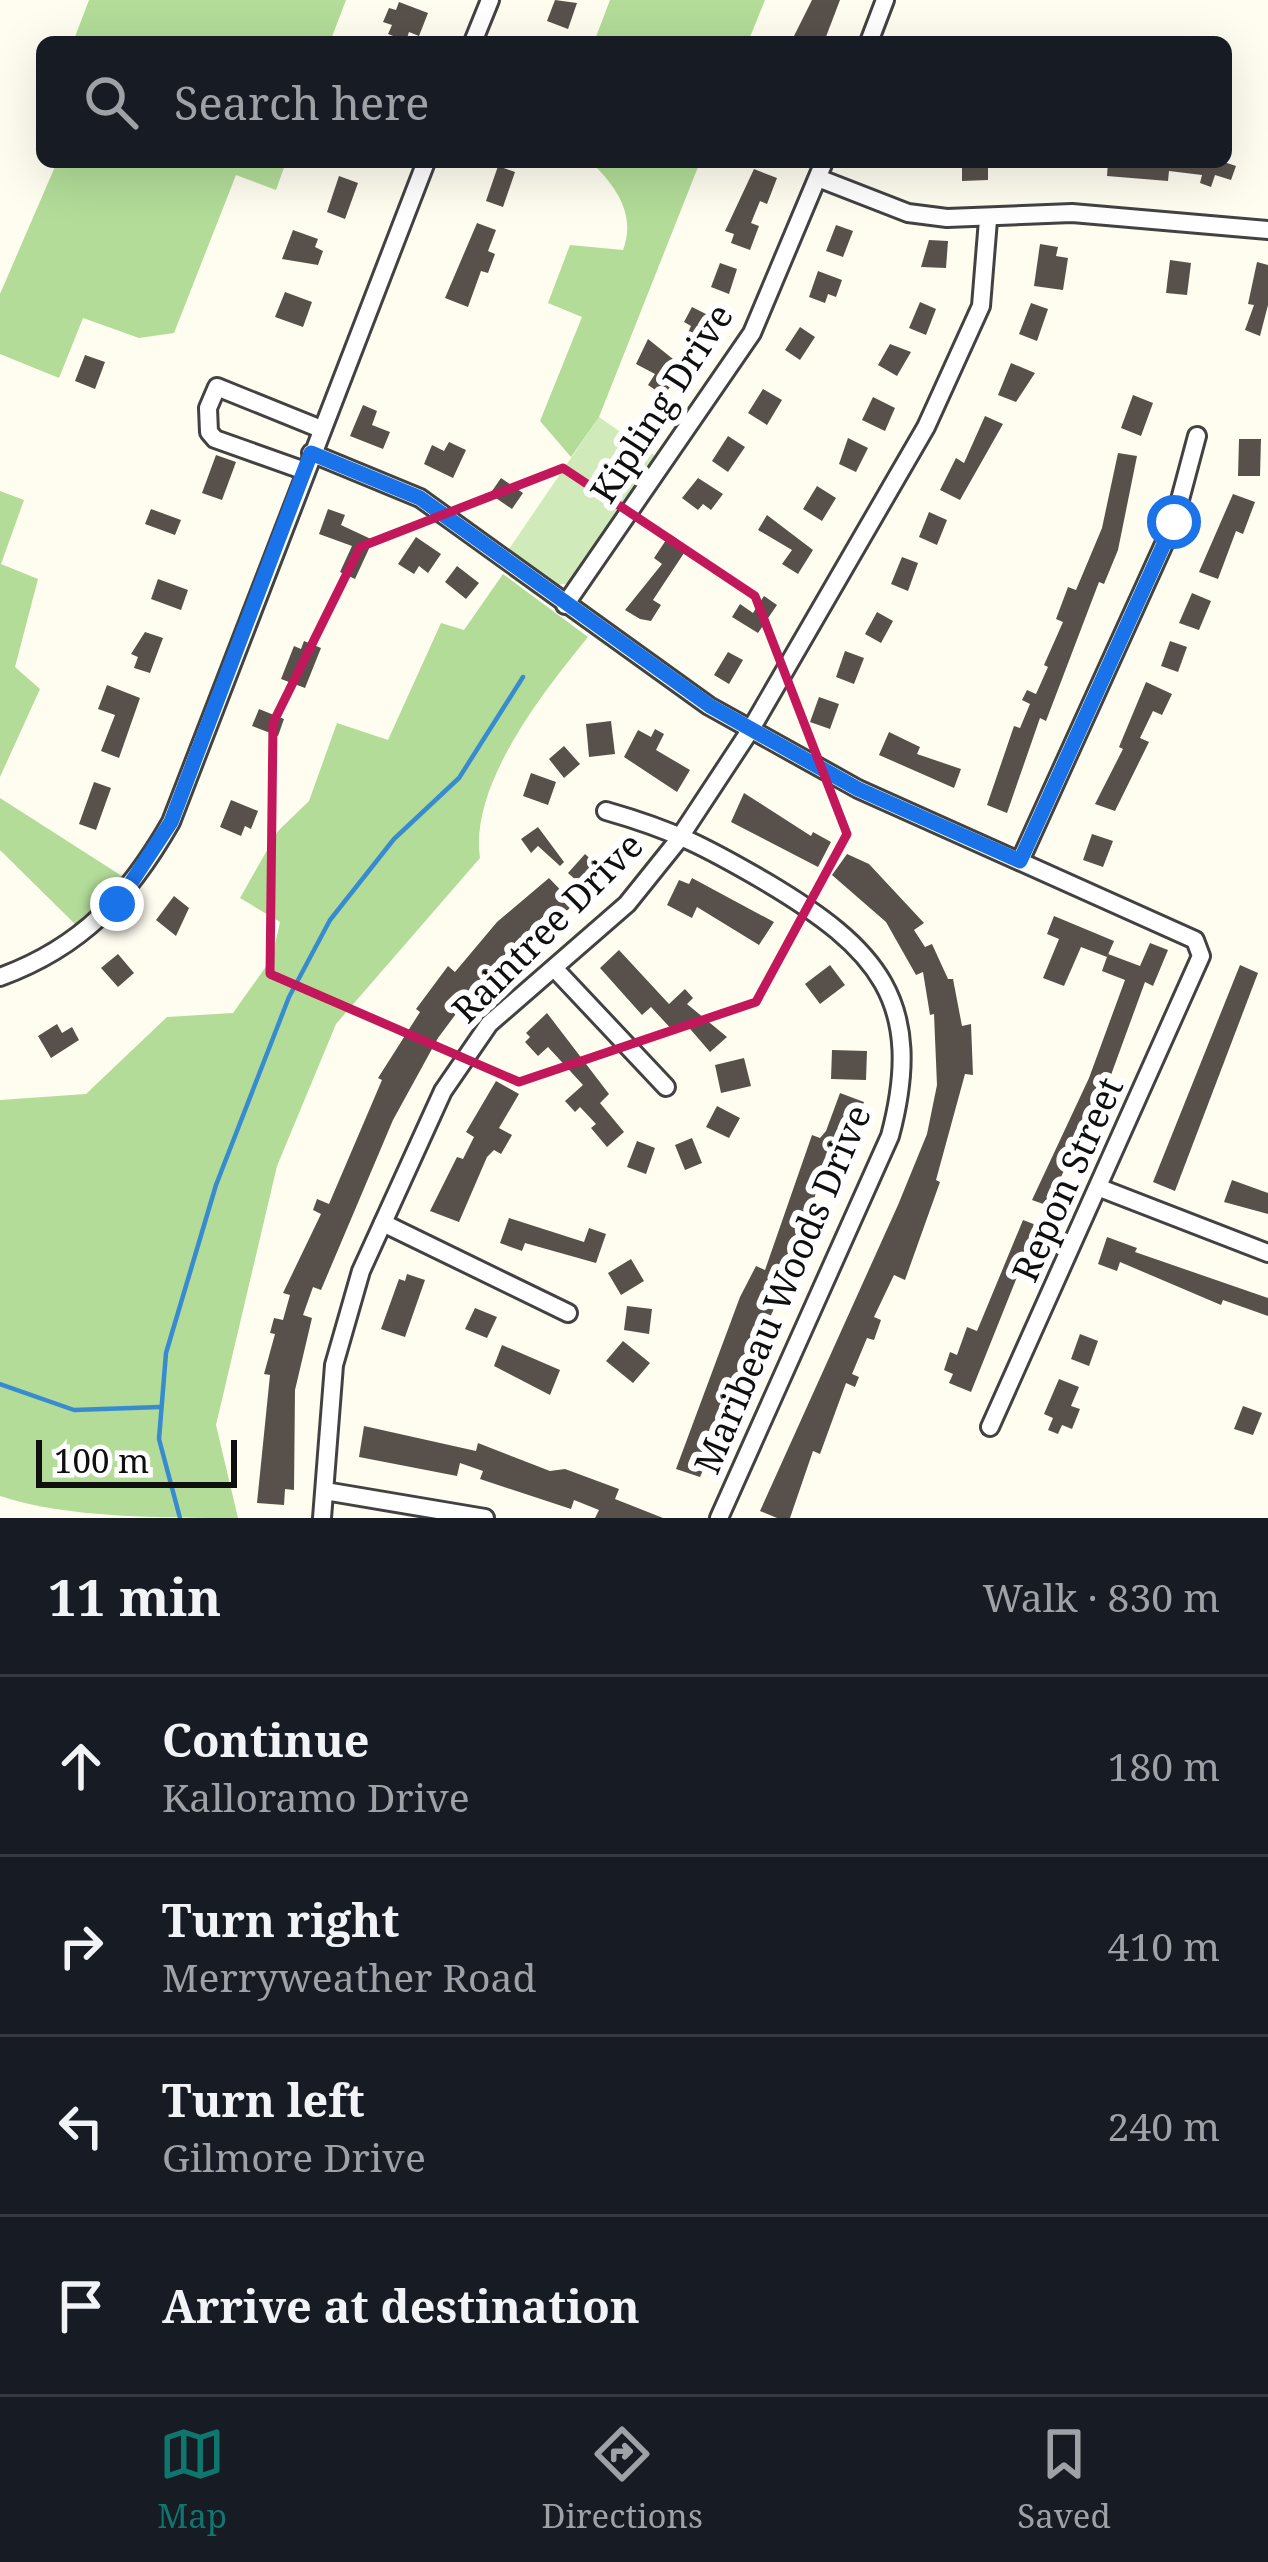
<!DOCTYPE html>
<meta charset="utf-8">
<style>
:root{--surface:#171b24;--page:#242831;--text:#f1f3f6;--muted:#9ea1a6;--line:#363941;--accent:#0f766e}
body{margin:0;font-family:"Noto Serif",serif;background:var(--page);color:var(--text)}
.scale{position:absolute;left:36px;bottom:30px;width:201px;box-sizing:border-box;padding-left:12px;border:6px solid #0f0f0f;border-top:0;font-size:33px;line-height:42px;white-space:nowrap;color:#0f0f0f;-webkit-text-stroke:9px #fff;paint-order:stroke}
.stop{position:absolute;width:36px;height:36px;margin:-27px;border:9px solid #1a73e8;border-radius:50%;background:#fff}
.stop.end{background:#1a73e8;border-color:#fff;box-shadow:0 3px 12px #0008}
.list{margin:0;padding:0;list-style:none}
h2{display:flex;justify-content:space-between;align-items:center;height:156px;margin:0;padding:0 48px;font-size:51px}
h2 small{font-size:39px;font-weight:400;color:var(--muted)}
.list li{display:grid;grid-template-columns:78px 1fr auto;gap:36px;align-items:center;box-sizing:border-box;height:180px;padding:0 48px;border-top:3px solid var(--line)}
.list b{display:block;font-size:45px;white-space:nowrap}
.list p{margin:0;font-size:39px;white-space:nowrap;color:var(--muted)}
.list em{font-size:39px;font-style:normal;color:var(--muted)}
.icon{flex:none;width:66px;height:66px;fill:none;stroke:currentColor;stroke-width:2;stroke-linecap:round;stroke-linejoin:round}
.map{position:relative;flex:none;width:1268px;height:1518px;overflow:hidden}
.search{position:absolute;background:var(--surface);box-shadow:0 12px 48px #0002;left:36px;right:36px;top:36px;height:132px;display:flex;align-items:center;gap:30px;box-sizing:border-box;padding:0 42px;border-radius:18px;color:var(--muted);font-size:45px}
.sheet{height:876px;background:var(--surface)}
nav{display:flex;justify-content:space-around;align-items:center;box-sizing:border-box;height:168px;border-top:3px solid var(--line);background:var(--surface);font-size:33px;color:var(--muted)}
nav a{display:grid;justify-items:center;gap:6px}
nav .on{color:var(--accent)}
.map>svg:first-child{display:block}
.green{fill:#d0ebb9}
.forest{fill:#b2dc98}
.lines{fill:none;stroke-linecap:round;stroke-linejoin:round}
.stream{stroke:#398bd0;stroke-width:4.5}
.building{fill:#58514b}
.minor-casing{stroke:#424242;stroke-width:22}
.minor{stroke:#fff;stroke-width:16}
.route{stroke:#1a73e8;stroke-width:15}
.marked{fill:none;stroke:#c2185b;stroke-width:9;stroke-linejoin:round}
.labels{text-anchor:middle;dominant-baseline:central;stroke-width:12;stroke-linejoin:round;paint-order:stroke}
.street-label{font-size:36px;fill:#0f0f0f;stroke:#fff}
</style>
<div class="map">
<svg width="1268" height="1518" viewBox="0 0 1268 1518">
<rect width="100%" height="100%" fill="#fffdf0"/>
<polygon class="green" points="599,417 655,456 571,583 557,585 509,549"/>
<g class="forest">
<polygon points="89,0 346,0 330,42 73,42"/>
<polygon points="610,0 765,0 748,42 594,42"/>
<polygon points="57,162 286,162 276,190 236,175 174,333 139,338 83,318 59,378 0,354 0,294"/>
<path d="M599 162H700L599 417 571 457 540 421 582 317 548 303 570 245 623 250C635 218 620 192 597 168Z"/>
<polygon points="0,491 24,500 1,564 38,579 15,667 40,689 0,777"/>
<path d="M503 574 588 637C544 691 469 785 480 858L336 1024 277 1166 216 1425 238 1518C164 1518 65 1518 0 1496V1100L86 1094 167 1017 233 1013 272 958 280 922 240 898 278 831 309 801 337 723 388 740 441 623 464 630Z"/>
<polygon points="0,798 125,878 79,928 0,850"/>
</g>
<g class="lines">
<g class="stream">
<polyline points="0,1384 74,1410 160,1407"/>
<polyline points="180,1518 159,1439 166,1353 216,1185 289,997 330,920 394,839 459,778 523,677"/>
</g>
</g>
<g class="building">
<polygon points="555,0 577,3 568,29 547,21"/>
<polygon points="812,0 840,0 824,42 791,42"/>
<polygon points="399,2 428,13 419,36 409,32 406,41 388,34 392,25 383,22 389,8 396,10"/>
<polygon points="962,162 988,162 988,180 962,181"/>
<polygon points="1108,162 1224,162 1236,166 1231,180 1215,175 1211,187 1200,183 1202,175 1169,171 1168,181 1107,176"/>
<polygon points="498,166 515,172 503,207 486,201"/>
<polygon points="754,169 777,178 767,204 760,201 751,223 759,226 750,250 731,243 734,234 725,231"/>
<polygon points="339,176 358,183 345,219 327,212"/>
<polygon points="477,223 496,230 488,251 495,254 488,273 481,271 468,307 445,298"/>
<polygon points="836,225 853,231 843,257 826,251"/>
<polygon points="293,230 318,239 315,247 323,251 318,265 282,259"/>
<polygon points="929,240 948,241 946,268 921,267"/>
<polygon points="1040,244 1058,247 1056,256 1068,258 1063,290 1034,286"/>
<polygon points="1170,260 1191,263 1187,295 1166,293"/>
<polygon points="1257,262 1268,265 1268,305 1260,336 1245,330 1254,305 1248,304"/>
<polygon points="720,263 737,269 729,294 711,287"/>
<polygon points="818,271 842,280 836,297 828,294 825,303 809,297"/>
<polygon points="285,292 312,302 303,327 275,317"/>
<polygon points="920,302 936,309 926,335 909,328"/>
<polygon points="1031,303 1048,309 1037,341 1019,334"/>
<polygon points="692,307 718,320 706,345 687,335 691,326 684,322"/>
<polygon points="800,327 815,337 800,360 785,350"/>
<polygon points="648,339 683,367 664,396 648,385 655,374 636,364"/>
<polygon points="890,344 911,352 897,376 878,365"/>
<polygon points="85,355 105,362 95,389 75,381"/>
<polygon points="1011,363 1035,373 1016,402 998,395"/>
<polygon points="763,389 782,400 767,425 748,413"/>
<polygon points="1133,395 1153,403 1141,436 1121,428"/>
<polygon points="873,397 895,408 885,431 862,420"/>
<polygon points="363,405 377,411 372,425 390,432 383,449 350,436"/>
<polygon points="985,416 1003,424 960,500 940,490 956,458 964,463"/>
<polygon points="728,436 745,447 728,472 712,461"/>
<polygon points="848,438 868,448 856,472 839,464"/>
<polygon points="1239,439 1261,439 1260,476 1238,476"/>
<polygon points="449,442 466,450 453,478 424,464 432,445 444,451"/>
<polygon points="1118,453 1137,456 1118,550 1104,584 1099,582 1046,721 1040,718 1007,813 987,805 1014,726 1020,728 1030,704 1022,700 1027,690 1036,694 1048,667 1044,665 1063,622 1056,619 1068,587 1076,590 1102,528"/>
<polygon points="216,455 236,462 222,500 202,493"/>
<polygon points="501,478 523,493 512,509 490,494"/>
<polygon points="698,478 723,494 711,510 703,504 698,510 682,498"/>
<polygon points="817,486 836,498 822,521 803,509"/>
<polygon points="1233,494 1255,502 1243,534 1236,531 1218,579 1199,572"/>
<polygon points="151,509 181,520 175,535 145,524"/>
<polygon points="328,509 345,515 341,525 373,540 355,579 340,572 352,546 319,534"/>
<polygon points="929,512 947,520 937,545 919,537"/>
<polygon points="767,515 813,550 798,574 782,564 792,550 758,530"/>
<polygon points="670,534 688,547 653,600 661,605 651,621 640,619 625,610 662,564 654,558"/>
<polygon points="416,537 441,554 428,573 419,566 414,574 398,564"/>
<polygon points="902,557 918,563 908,591 891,584"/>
<polygon points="457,566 479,583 466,599 445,582"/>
<polygon points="158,579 188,590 181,610 151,599"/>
<polygon points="1192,593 1211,601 1199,630 1179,623"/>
<polygon points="764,596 777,605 758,633 732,617 740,604 753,613"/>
<polygon points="877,612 893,621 881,643 865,634"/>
<polygon points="145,632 163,638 150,673 134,668 138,657 131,654"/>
<polygon points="304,641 321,648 305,688 281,679 294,646 301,649"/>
<polygon points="1170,641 1187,647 1178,672 1161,666"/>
<polygon points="845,651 864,658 854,684 836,677"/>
<polygon points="728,652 743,660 729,684 714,675"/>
<polygon points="1146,682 1172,694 1162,715 1153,711 1140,738 1149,742 1115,811 1095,804 1123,749 1119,747"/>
<polygon points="107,685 140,698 119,758 101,751 115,715 98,709"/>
<polygon points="819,697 839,704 830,729 810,722"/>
<polygon points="259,709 284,719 278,736 252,726"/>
<polygon points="611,721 615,754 589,757 586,724"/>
<polygon points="655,729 664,734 656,750 690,770 677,792 624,757 638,730 651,737"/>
<polygon points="889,732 920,747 917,754 961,769 954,788 879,755"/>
<polygon points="564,746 580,764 564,778 549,759"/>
<polygon points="531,773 556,782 548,805 523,796"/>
<polygon points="94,782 111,788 96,830 79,824"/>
<polygon points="744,793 811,836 813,832 831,842 818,867 731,822"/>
<polygon points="231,800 258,811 251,829 245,826 241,836 220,827"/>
<polygon points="538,827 564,862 560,866 538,846 531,853 521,839"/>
<polygon points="1092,834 1113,841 1103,867 1083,860"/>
<polygon points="585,854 605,872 588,891 568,873"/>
<polygon points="847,854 869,864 924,923 914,930 925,947 932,944 948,979 953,979 962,1026 971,1024 973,1075 965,1074 936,1180 940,1182 905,1280 894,1275 874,1317 881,1320 874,1340 867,1338 852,1374 859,1377 855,1387 846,1383 820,1454 813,1451 790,1518 777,1518 760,1511 898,1205 927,1134 937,1085 934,1014 930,1015 923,972 916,975 886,922 832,875"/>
<polygon points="549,878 574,904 555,922 547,913 530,929 536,936 467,999 438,1038 393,1120 321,1290 313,1287 303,1315 312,1318 295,1390 294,1490 285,1489 284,1505 257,1503 270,1375 264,1374 275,1334 270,1333 274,1318 283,1320 290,1295 283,1293 321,1214 313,1210 317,1199 329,1204 382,1080 378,1078 420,1012 416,1009 448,966 455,972 497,922"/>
<polygon points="692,878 774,922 759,945 697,907 692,918 667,905 679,880 689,884"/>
<polygon points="174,896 189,908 176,936 156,920"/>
<polygon points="1054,916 1114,941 1107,957 1081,947 1064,986 1043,978 1059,939 1047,934"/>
<polygon points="1150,943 1168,950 1153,986 1145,982 1111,1075 1093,1117 1087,1115 1049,1206 1032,1200 1089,1078 1125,980 1102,971 1108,954 1140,966"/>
<polygon points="619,950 669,1004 685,989 693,998 687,1004 727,1037 710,1052 685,1023 675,1033 651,1007 642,1015 600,968"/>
<polygon points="118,954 134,973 118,987 101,968"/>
<polygon points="830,965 845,985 820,1004 805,984"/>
<polygon points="1240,965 1258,973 1175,1191 1153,1182"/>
<polygon points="547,1013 609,1094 600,1103 624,1132 607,1147 591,1128 596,1124 580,1107 575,1112 565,1101 583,1085 548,1047 538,1056 525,1042 530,1037 526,1033"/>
<polygon points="57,1024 62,1033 72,1027 79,1040 51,1058 38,1036"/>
<polygon points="832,1050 867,1051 866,1080 831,1079"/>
<polygon points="744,1058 751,1086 721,1093 715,1065"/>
<polygon points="496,1081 519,1094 499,1128 512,1135 501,1154 494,1150 487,1157 459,1222 430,1211 457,1157 463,1159 474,1137 466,1132"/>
<polygon points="840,1093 864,1102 840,1163 825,1195 816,1191 808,1231 700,1477 676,1469 740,1297 756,1266 765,1270 812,1135 820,1138 826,1131"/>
<polygon points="717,1106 740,1118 729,1138 706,1127"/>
<polygon points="692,1138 702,1163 685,1170 675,1145"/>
<polygon points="637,1141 655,1148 646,1174 627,1167"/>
<polygon points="1232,1180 1268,1193 1268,1214 1224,1202"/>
<polygon points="509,1218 584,1242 589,1228 606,1234 596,1263 525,1243 522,1251 500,1243"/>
<polygon points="1023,1220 1044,1228 1033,1255 1027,1252 971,1392 949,1383 953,1374 944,1370 950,1352 957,1355 967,1327 977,1331"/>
<polygon points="1107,1237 1137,1248 1135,1252 1268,1298 1268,1316 1223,1300 1221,1305 1120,1262 1117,1271 1098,1264"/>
<polygon points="631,1259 644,1281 621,1295 608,1273"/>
<polygon points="407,1274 425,1280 405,1337 381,1329 399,1279 405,1281"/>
<polygon points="627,1306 652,1309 649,1334 624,1330"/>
<polygon points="475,1308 497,1317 487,1338 465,1329"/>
<polygon points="1080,1334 1098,1341 1089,1366 1071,1359"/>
<polygon points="623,1341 650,1363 633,1383 606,1361"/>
<polygon points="502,1345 560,1370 550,1395 494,1366"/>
<polygon points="1059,1379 1079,1387 1071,1406 1080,1409 1072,1429 1062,1425 1058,1434 1048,1430 1053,1418 1044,1414"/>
<polygon points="1243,1406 1262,1413 1253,1435 1234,1429"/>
<polygon points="364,1426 476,1451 478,1443 550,1471 565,1469 619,1489 615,1499 663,1518 595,1518 599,1510 574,1500 571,1509 480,1479 483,1471 460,1463 457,1476 359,1457"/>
</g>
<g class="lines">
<defs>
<g id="minor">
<polyline points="473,42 490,0"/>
<polyline points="869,42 885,0"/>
<polyline points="818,178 908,213 947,218 1072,213 1268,230"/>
<polyline points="311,453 420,498 709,706 858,789 1195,940 1201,956 990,1427"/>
<polyline points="305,471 215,439 209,432 208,408 217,387 321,429"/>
<polyline points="565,605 752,333 824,162"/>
<path d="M606 811C673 830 706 847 766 882 877 948 926 1001 890 1136L719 1518"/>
<polyline points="1020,861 1174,522 1197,436"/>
<polyline points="554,968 666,1087"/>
<path d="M0 977C82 947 128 897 171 822L426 162"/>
<polyline points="1100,1188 1268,1253"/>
<polyline points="383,1223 568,1313"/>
<polyline points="325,1491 485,1518"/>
<polyline points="322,1518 334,1365 361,1271 443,1091 489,1024 627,904 676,843 751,729 926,427 981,306 988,220"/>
</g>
</defs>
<use href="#minor" class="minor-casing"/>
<use href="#minor" class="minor"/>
</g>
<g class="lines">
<polyline class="route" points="117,904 171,822 311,453 420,498 710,706 858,789 1020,861 1174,522"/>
</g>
<path class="marked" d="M563 468 755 596 847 834 756 1002 519 1082 270 974 273 723 360 547Z"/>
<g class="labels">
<g class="street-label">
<text transform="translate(661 403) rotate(-57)">Kipling Drive</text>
<text transform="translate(547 927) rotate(-45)">Raintree Drive</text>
<text transform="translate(1067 1179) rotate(-66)">Repon Street</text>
<text transform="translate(782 1289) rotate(-67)">Maribeau Woods Drive</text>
</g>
</g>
</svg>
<div class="scale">100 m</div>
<div class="stop" style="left:1174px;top:522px"></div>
<div class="stop end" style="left:117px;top:904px"></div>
<div class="search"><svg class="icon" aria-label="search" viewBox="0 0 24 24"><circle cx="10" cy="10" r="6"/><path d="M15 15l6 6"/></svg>Search here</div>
</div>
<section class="sheet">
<h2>11 min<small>Walk · 830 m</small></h2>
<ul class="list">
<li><svg class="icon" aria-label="ahead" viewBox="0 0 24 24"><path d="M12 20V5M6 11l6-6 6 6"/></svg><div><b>Continue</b><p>Kalloramo Drive</p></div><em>180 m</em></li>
<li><svg class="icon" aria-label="right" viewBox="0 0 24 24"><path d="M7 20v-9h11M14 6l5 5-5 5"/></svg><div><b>Turn right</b><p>Merryweather Road</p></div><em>410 m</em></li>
<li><svg class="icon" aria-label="left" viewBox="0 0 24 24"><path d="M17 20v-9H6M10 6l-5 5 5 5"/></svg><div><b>Turn left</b><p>Gilmore Drive</p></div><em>240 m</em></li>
<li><svg class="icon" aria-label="arrive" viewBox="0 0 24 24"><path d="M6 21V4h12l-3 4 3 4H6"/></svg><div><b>Arrive at destination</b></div></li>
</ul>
</section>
<nav>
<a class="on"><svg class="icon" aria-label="map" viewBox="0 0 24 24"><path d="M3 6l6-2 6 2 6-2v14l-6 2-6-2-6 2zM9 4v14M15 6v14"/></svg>Map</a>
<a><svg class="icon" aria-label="directions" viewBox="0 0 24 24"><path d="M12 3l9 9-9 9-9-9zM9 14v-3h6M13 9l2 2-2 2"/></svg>Directions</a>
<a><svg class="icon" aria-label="saved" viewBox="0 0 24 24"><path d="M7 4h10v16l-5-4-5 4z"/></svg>Saved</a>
</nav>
